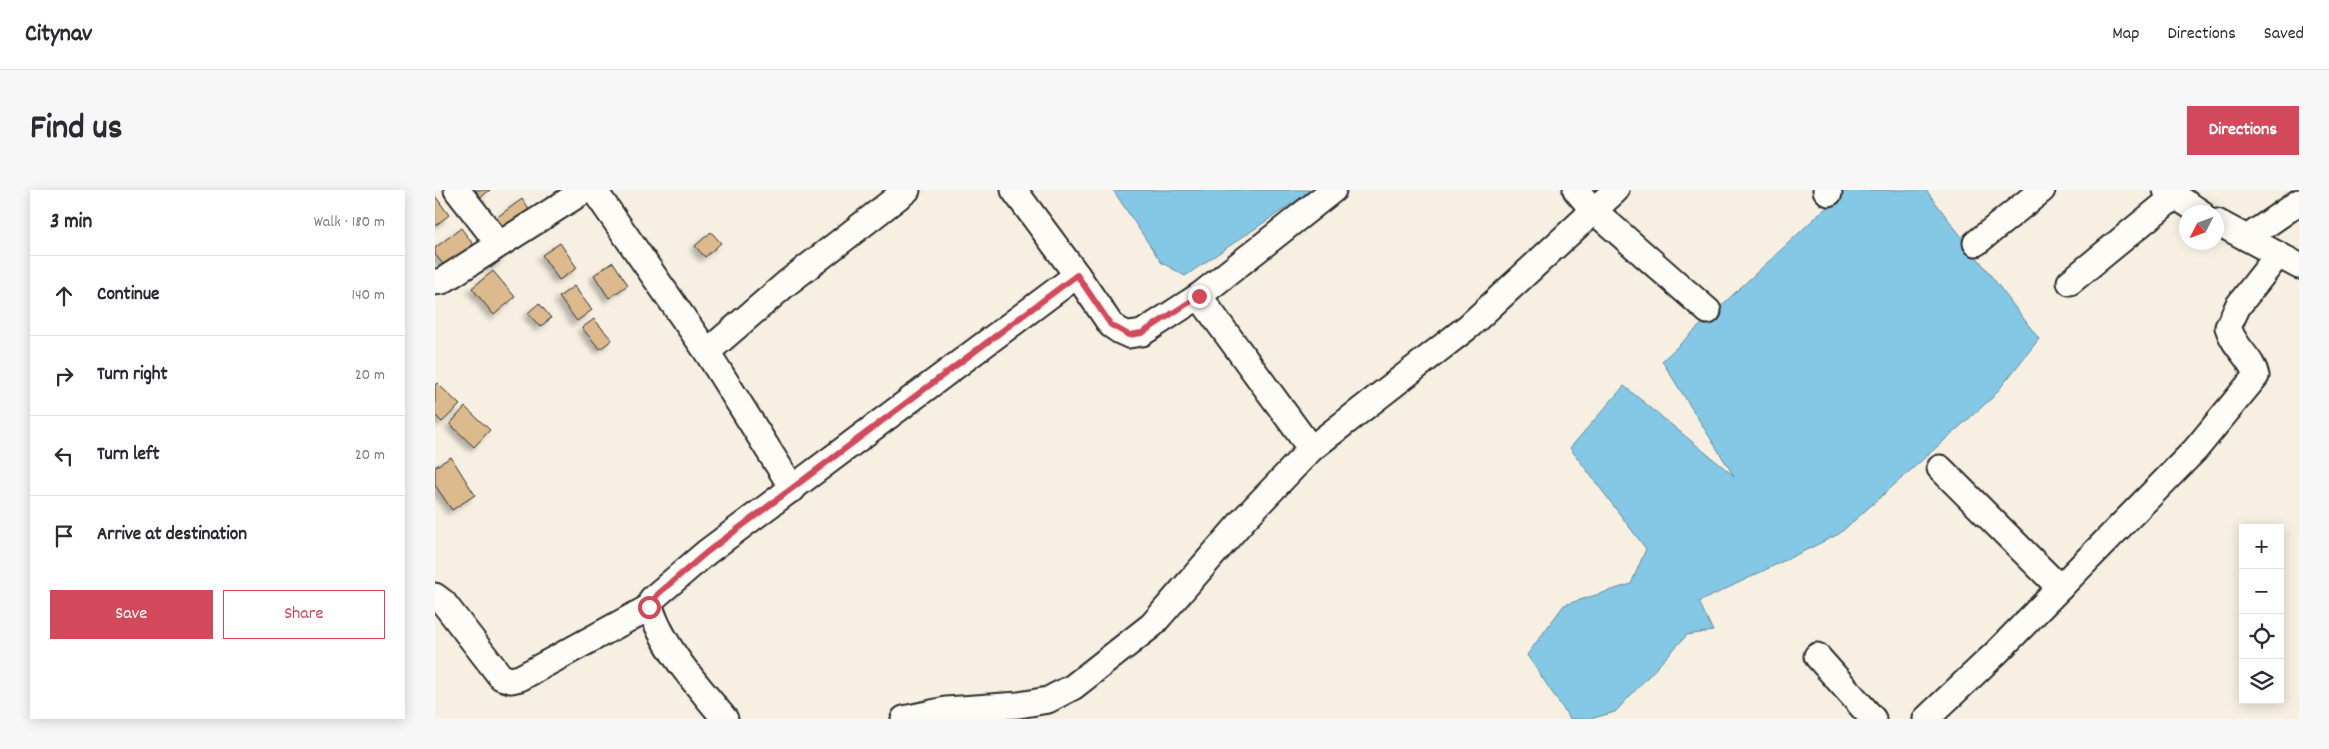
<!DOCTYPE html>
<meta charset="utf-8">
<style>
:root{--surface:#fff;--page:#f7f7f7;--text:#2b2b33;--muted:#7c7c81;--line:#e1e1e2;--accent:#d1495b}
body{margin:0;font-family:Dekko,sans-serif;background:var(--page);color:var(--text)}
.controls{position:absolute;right:15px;bottom:15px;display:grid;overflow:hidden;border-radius:0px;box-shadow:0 2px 12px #0003}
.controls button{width:45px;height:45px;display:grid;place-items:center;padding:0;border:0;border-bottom:1px solid var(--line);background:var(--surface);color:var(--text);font:25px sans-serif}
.compass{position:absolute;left:1744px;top:15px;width:45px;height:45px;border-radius:50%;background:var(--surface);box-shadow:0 2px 12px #0003;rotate:228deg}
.stop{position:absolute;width:15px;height:15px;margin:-11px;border:4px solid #d1495b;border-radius:50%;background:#fff}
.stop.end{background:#d1495b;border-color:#fff;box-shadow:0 1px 5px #0008}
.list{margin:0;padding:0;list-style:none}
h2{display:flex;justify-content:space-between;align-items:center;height:65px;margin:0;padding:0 20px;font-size:21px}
h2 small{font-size:16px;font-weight:400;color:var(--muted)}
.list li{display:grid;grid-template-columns:32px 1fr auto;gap:15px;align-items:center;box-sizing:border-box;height:80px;padding:0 20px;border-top:1px solid var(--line)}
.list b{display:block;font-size:19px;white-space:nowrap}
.list em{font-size:16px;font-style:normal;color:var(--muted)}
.actions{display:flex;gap:10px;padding:15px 20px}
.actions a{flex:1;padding:11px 0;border:1px solid var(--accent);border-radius:0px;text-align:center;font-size:18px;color:var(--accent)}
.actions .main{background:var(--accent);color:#fff}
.icon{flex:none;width:28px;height:28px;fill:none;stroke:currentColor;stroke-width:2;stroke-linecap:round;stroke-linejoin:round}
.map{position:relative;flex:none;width:1864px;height:529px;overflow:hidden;border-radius:0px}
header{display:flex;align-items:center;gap:30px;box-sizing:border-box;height:70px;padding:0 25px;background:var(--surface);border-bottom:1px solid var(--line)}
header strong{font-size:24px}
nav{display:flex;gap:28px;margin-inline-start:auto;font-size:18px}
.intro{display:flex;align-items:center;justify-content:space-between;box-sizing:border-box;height:120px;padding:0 30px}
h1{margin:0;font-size:35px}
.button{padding:12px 22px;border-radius:0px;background:var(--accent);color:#fff;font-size:18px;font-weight:700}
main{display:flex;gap:30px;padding:0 30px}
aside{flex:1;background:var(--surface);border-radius:0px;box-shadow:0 2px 12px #0003}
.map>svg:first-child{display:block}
.water{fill:#84c8e6;stroke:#60899b}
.building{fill:#dcba8e;stroke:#2b2b2b;filter:url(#shadow)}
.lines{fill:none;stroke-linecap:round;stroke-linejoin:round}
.street-casing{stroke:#2b2b2b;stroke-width:29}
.street{stroke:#fdfcf7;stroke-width:25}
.route{stroke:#d1495b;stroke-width:6}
</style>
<header>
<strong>Citynav</strong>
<nav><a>Map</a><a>Directions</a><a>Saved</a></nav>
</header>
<div class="intro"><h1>Find us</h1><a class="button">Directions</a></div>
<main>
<aside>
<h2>3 min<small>Walk · 180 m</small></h2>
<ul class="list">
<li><svg class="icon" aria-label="ahead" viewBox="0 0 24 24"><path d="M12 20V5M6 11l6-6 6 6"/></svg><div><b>Continue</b></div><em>140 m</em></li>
<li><svg class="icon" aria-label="right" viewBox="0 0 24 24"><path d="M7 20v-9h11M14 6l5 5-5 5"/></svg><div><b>Turn right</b></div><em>20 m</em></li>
<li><svg class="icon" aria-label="left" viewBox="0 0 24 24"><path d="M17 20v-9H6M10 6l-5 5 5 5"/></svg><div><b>Turn left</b></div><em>20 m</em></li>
<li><svg class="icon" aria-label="arrive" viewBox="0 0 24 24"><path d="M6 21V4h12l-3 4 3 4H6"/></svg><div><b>Arrive at destination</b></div></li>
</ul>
<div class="actions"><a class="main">Save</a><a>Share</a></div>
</aside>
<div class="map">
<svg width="1864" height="529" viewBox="0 0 1864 529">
<defs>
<filter id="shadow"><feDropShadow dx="-4.5" dy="4.5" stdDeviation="2.5" flood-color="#0004"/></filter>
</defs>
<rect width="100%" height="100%" fill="#f6efe2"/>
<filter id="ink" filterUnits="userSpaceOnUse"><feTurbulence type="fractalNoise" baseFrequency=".02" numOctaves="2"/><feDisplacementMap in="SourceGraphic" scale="10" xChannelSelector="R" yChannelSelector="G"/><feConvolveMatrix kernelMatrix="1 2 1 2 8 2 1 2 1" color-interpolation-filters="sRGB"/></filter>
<g filter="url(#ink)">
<g class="water">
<polygon points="678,0 877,0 750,86 726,72"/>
<polygon points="1410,0 1491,0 1604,149 1558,207 1404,344 1264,412 1278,441 1252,445 1180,522 1155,529 1135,529 1092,465 1129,415 1196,394 1211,359 1135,258 1189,196 1299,286 1227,171"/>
</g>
<g class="building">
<polygon points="40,0 55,0 46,7"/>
<polygon points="0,6 14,25 0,36"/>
<polygon points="87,9 99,27 74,45 61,28"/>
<polygon points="26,38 43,61 15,83 0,64 0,58"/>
<polygon points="276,42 286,53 270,67 260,56"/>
<polygon points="125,53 142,78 124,90 107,65"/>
<polygon points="63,56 71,66 56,78 48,68"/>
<polygon points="178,72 193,95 174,108 159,85"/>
<polygon points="58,81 80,107 59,125 37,98"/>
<polygon points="139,96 157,120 142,131 124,107"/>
<polygon points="104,113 116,128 105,137 93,123"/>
<polygon points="159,129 177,150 165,159 147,138"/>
<polygon points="2,193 25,215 7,232 0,225 0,195"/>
<polygon points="30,217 55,240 39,257 15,234"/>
<polygon points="16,267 40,305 17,320 0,295 0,277"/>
</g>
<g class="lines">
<defs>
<g id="street">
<polyline points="22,0 64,54"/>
<polyline points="159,0 272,162 352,93 472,0"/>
<polyline points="579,0 642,85 676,135 685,141 694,145 707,143 764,106 876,259"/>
<polyline points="1141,0 1158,20 1273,121"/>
<polyline points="1391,0 1394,3"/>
<polyline points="1731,0 1765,22"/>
<polyline points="1782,32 1864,76"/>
<polyline points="1812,48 1864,12"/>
<polyline points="1541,53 1607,0"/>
<polyline points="0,92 7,91 150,0"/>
<polyline points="1635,92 1740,6"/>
<polyline points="764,106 898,0"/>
<polyline points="272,162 358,299"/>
<polyline points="1505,278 1625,398"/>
<polyline points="0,406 8,412 66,487 76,490 85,488 215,417"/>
<polyline points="1382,466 1438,529"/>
<path d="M290 529C261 493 230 461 215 417L217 409 272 362 642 85"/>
<polyline points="469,529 511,520 584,515 613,510 638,497 717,435 810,328 876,259 1034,136 1181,0"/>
<path d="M1491 529 1561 463 1760 260 1821 186C1818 169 1799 158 1793 137L1803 116 1843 65"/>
</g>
</defs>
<use href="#street" class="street-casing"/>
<use href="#street" class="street"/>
</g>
</g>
<g class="lines" filter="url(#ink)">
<polyline class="route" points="214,417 223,404 272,362 642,85 676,135 694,145 707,143 764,106"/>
</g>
</svg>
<div class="controls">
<button>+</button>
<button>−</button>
<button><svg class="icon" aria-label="locate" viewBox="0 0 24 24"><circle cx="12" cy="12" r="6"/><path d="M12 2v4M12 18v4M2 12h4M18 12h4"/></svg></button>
<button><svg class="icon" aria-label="layers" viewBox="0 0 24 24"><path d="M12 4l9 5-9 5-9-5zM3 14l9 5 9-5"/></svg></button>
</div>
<svg class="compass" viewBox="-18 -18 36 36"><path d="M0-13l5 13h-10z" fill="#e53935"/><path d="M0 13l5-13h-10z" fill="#7c7c81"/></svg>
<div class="stop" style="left:214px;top:417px"></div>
<div class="stop end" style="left:764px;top:106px"></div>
</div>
</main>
